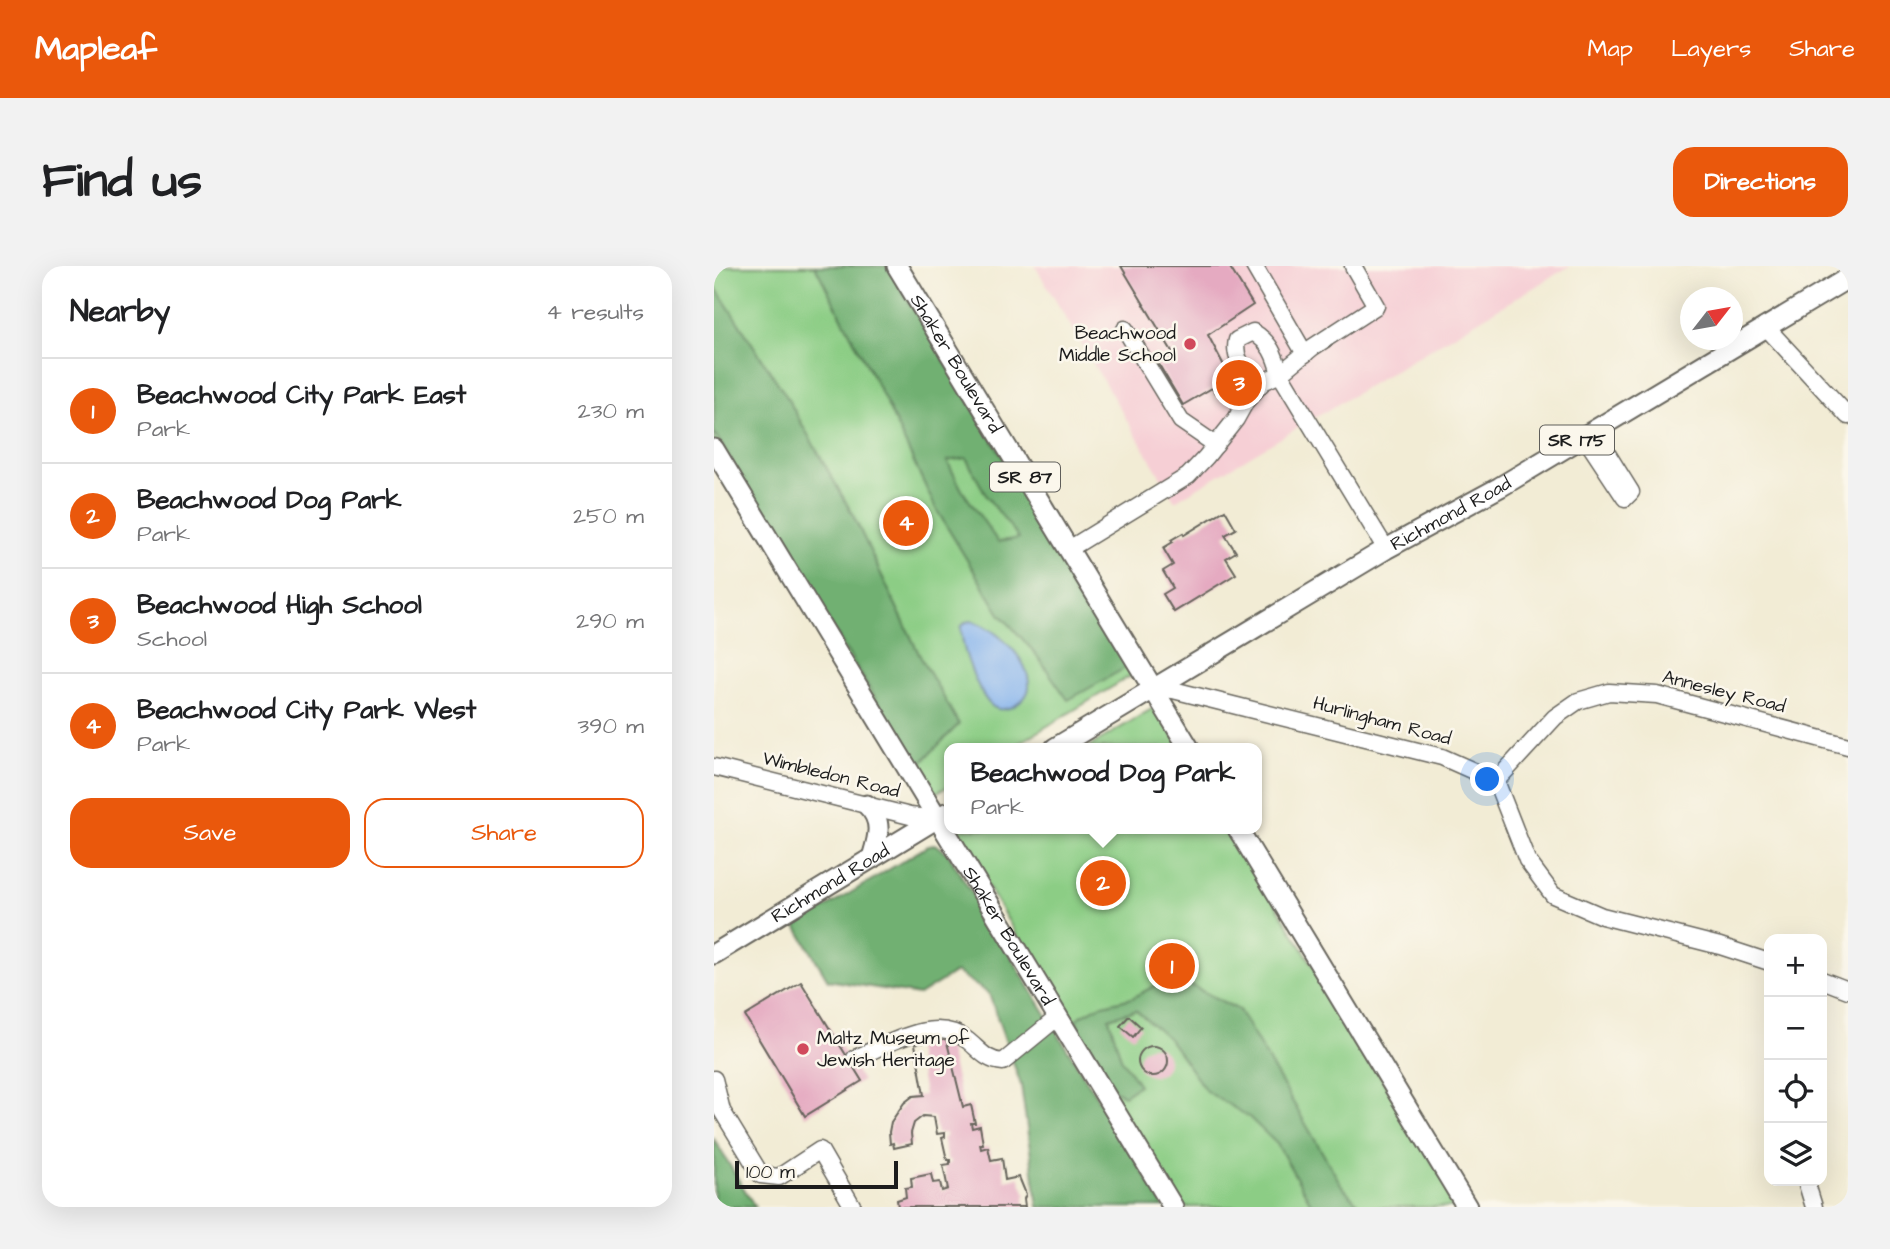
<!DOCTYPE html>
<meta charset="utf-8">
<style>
:root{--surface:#fff;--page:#f2f2f2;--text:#202124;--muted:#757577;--line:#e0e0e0;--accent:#ea580c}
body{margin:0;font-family:"Architects Daughter",sans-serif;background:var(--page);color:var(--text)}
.controls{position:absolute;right:21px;bottom:21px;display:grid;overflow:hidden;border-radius:14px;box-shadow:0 7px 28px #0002}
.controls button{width:63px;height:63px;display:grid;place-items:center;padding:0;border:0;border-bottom:2px solid var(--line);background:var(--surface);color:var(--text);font:35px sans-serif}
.compass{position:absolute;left:966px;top:21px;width:63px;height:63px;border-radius:50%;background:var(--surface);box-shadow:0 7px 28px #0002;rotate:59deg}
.scale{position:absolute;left:21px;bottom:18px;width:163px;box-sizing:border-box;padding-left:7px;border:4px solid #1c1c1c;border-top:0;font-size:19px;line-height:24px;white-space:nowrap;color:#1c1c1c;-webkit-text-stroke:5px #fbf7ec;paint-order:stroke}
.you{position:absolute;left:774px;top:514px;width:24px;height:24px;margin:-18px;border:5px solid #fff;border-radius:50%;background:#1a73e8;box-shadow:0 0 0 10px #1a73e833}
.badge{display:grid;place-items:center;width:46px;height:46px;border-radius:50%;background:var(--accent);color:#fff;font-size:23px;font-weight:700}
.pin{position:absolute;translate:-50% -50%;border:4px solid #fff;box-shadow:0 2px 7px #0006}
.popup{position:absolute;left:230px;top:477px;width:318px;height:91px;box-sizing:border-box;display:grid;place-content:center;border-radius:14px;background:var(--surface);filter:drop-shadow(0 2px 5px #0005);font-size:23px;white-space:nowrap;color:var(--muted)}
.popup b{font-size:26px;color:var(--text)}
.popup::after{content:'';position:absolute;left:50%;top:100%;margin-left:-14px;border:14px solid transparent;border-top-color:var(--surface)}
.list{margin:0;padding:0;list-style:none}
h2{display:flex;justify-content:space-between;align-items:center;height:91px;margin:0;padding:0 28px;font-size:30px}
h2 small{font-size:23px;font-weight:400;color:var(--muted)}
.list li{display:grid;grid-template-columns:46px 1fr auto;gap:21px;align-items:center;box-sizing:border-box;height:105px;padding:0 28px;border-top:2px solid var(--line)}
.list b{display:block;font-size:26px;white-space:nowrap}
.list p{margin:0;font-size:23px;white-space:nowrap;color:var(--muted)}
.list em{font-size:23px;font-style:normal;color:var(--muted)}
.actions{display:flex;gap:14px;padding:21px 28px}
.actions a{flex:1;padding:16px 0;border:2px solid var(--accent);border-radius:21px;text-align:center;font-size:24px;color:var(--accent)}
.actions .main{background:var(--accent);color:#fff}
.icon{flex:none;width:38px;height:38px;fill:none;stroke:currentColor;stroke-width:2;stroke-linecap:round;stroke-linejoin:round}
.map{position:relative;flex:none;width:1134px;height:941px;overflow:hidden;border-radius:21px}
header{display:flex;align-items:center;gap:42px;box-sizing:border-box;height:98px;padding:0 35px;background:var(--accent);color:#fff}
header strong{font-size:33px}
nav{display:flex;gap:38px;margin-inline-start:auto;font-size:24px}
.intro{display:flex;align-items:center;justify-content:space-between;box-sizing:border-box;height:168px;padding:0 42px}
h1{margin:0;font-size:49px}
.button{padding:18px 32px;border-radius:21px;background:var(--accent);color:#fff;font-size:24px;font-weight:700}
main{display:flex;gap:42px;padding:0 42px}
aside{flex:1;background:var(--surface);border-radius:21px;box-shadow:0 7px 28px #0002}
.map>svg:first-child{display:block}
.built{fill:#f6cfd5}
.green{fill:#8ccd85;stroke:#547450;stroke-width:2}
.forest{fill:#71b072;stroke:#466647;stroke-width:2;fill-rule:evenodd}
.water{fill:#82b1ec;stroke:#4f6684;stroke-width:2}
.building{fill:#e5aac1}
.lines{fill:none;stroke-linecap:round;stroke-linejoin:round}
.minor-casing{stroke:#67655d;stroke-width:19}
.major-casing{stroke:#67655d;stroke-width:23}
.minor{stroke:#fff;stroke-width:16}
.major{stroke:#fff;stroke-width:19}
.poi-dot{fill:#d1495b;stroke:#fbf7ec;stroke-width:2.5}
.labels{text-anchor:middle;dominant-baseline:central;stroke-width:5;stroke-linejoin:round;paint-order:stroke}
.shield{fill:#fbf7ec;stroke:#5f5e5a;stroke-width:2}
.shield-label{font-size:18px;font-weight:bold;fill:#1c1c1c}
.poi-label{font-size:19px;fill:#1c1c1c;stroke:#fbf7ec;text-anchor:end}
.street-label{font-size:19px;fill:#1c1c1c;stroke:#fbf7ec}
</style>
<header>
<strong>Mapleaf</strong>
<nav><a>Map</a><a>Layers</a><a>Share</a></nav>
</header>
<div class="intro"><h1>Find us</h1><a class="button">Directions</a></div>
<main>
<aside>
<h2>Nearby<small>4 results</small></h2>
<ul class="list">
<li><span class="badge">1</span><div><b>Beachwood City Park East</b><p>Park</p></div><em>230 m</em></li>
<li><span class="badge">2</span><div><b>Beachwood Dog Park</b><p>Park</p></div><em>250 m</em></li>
<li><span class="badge">3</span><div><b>Beachwood High School</b><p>School</p></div><em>290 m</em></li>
<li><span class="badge">4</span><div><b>Beachwood City Park West</b><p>Park</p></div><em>390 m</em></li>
</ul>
<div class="actions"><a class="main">Save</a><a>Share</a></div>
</aside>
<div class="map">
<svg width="1134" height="941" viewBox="0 0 1134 941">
<rect width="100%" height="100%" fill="#fbf7ec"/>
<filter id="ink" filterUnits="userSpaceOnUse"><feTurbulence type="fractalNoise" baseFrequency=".0143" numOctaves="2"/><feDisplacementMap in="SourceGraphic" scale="14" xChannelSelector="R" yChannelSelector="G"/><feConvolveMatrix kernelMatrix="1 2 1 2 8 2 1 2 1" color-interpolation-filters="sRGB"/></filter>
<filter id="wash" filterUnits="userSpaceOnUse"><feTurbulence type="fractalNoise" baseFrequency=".00686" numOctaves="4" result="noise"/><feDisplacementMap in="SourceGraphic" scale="28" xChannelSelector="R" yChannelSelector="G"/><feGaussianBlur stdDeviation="1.57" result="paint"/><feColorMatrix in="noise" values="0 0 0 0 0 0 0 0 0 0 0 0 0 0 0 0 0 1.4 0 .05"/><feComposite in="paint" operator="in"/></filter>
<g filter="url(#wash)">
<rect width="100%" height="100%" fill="#f2ecd5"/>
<polygon class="built" points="321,0 856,0 461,235"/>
<g class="green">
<polygon points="0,0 183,0 428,403 297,482 235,482 235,520 216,530 0,183"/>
<polygon points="441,442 468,482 373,482 436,444"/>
<polygon points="240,563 516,563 746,941 463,941"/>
</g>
<g class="forest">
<path d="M101 0H173L415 400 354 434 321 387 286 348 222 243 168 128ZM252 192 273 231 305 272 284 276 248 224 233 195Z"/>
<polygon points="0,19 71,128 138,247 206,390 245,458 203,501 0,166"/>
<polygon points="222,578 234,588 450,941 324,941 307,819 275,728 242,706 205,729 114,714 82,660 212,581"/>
<polygon points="459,710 525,744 628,920 647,941 599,941 563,878 535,851 492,825 455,773 422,744 395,752 407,792 425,819 410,829 400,825 372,777 362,753 385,740 418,732"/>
<polygon points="0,873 41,941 0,941"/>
</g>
<path class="water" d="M258 355C283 363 316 393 315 421 314 436 290 450 278 440 270 434 265 422 261 413 254 396 248 380 247 361L252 356Z"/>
<g id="blocks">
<g class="building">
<polygon points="407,0 515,0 539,39 494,69 516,111 512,114 515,119 501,127 498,122 469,139 444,97 459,87"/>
<polygon points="511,244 522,263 511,269 522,286 512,292 522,308 460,346 449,328 459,322 449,305 459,299 449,282 459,276 457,274 469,267 470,269"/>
<polygon points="87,716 148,815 91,850 31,750"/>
<polygon points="415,750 427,761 419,771 406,760"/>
<polygon points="232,772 249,841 257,839 261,857 257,857 258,862 266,860 269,878 266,878 267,883 274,881 277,894 288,892 291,914 305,911 312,928 310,933 311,941 184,941 183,934 192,931 191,922 198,921 197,912 217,908 219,917 226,916 228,925 234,923 229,899 236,898 236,894 233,894 228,872 231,871 231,867 223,868 220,851 209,850 200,857 197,867 198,878 180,882 179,877 176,878 175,866 177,856 190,837 199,830 210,829 201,778"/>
<circle cx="439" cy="795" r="15"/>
</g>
</g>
</g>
<g filter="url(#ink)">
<use href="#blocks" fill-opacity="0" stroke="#67655d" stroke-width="2"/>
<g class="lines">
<defs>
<g id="minor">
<polyline points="540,0 591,88"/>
<polyline points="1051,60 1134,150"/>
<polyline points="411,63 467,155 502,179"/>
<path d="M549 116 539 115C529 103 519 90 523 74L539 66C556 76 561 89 566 108L672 283"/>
<polyline points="870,170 911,232 917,226 879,165"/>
<polyline points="355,283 474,210 492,191 522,153 532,135 549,116 566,108 599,81 662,40 639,0"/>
<polyline points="440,423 459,424 503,435 728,491 782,515 813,594 839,629 888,650 1006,680 1055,696"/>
<polyline points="0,501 196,550 224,553"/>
<polyline points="782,515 841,451 864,435 895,426 943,429 1134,480"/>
<polyline points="1108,714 1134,724"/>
<path d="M141 792C174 779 220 748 253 774 265 783 272 795 289 796L344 751"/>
<polyline points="0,813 8,845 47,909 65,911 106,884 139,941"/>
<polyline points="1092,915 1100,941"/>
</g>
<g id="major">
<path id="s1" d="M183 0 475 482"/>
<path id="s2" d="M0 183 459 941"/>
<path id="s3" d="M341 482 672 283 786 221 1134 12"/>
<path d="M153 539C170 555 164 572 158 592"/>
<polyline points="524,563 753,941"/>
<path id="s4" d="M0 688 232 547"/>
</g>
</defs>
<use href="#minor" class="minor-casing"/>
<use href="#major" class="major-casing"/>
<use href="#minor" class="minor"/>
<use href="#major" class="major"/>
</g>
</g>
<g class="poi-dot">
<circle cx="476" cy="78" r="7"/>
<circle cx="89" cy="783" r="7"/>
</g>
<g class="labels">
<g class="shield">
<rect x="826" y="159.5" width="74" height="29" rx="5"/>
<rect x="276" y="196.5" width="70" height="29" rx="5"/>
</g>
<g class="shield-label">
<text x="863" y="174">SR 175</text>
<text x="311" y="211">SR 87</text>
</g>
<g class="poi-label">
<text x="462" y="67">Beachwood<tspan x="462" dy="22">Middle School</tspan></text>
<text x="103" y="772" text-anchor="start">Maltz Museum of<tspan x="103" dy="22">Jewish Heritage</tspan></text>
</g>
<g class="street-label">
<text stroke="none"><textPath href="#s1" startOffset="114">Shaker Boulevard</textPath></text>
<text stroke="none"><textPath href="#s3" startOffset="460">Richmond Road</textPath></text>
<text transform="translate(1010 426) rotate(14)">Annesley Road</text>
<text transform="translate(668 455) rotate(15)">Hurlingham Road</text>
<text transform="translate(117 509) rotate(14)">Wimbledon Road</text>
<text stroke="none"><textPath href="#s4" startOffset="136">Richmond Road</textPath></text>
<text stroke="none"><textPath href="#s2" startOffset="569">Shaker Boulevard</textPath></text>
</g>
</g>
</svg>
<div class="controls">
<button>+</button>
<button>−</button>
<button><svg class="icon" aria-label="locate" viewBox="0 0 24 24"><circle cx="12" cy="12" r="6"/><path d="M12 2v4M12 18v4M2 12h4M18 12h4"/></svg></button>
<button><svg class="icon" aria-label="layers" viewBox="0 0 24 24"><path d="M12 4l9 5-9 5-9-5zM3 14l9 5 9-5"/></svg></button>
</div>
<svg class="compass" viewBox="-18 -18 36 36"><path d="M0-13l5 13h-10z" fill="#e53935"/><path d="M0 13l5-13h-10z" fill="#757577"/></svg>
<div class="scale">100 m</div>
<div class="you"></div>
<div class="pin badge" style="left:458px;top:700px">1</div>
<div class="pin badge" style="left:389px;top:617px">2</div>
<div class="popup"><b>Beachwood Dog Park</b>Park</div>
<div class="pin badge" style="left:525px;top:117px">3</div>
<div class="pin badge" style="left:192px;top:257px">4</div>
</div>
</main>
